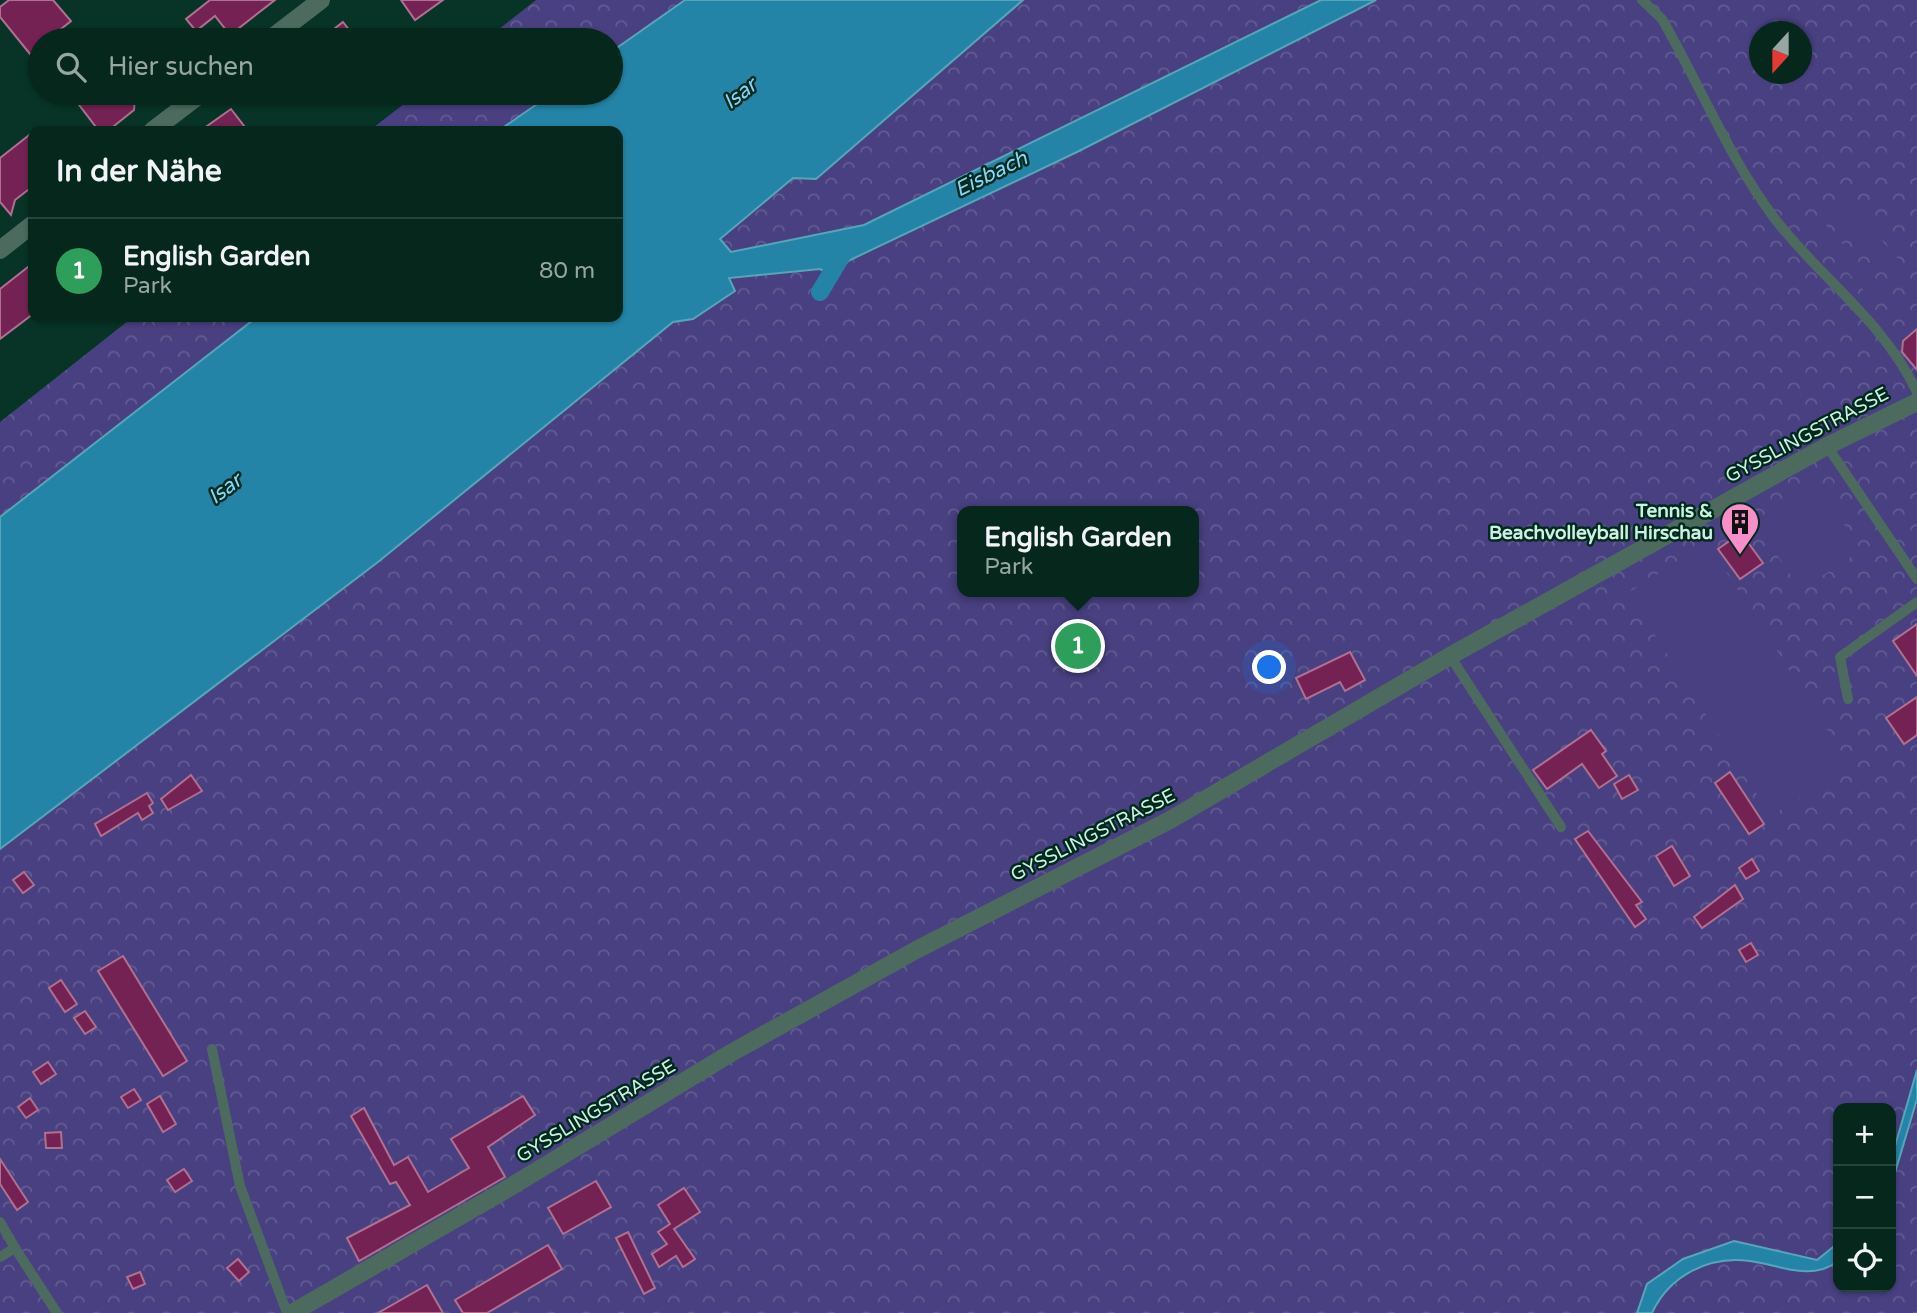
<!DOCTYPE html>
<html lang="de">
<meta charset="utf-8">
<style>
:root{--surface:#05271c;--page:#133329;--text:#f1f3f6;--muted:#97a5a3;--line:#26443b;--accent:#f98fc9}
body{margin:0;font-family:"Varela Round",sans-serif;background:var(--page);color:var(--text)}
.controls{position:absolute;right:21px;bottom:21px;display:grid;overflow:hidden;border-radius:14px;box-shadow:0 2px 5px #0004}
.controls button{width:63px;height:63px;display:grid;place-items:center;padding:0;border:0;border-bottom:2px solid var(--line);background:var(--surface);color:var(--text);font:35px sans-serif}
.compass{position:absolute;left:1749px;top:21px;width:63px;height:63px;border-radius:50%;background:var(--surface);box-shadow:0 2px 5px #0004;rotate:201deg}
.you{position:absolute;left:1270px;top:668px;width:24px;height:24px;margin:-18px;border:5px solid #fff;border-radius:50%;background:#1a73e8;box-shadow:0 0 0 10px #1a73e833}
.badge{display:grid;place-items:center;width:46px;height:46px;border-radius:50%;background:var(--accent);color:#fff;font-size:23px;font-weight:700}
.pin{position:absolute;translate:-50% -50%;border:4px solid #fff;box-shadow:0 2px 7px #0006}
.popup{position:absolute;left:957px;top:506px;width:242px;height:91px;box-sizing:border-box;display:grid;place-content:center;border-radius:14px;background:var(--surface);filter:drop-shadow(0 2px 5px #0005);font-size:23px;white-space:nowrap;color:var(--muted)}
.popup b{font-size:26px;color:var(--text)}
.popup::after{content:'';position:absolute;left:50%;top:100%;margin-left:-14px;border:14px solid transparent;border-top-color:var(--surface)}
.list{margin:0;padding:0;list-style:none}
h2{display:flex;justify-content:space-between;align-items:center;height:91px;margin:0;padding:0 28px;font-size:30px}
h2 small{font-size:23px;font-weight:400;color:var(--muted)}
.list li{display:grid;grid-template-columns:46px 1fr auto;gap:21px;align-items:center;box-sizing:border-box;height:105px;padding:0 28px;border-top:2px solid var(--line)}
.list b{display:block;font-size:26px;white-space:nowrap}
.list p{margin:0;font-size:23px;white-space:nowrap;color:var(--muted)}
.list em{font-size:23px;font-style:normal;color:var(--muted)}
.icon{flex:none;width:38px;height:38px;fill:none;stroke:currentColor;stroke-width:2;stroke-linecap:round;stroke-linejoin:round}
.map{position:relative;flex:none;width:1917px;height:1313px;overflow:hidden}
.search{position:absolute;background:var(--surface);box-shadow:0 2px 5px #0004;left:28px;top:28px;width:595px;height:77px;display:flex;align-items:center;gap:18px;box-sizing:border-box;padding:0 24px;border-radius:38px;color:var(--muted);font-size:26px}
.panel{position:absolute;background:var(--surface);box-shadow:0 2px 5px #0004;left:28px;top:126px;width:595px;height:196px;border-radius:14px}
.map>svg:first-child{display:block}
.forest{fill:url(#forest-crowns);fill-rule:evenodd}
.pitch{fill:#494081}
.water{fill:#2484a7;stroke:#56a5b8;stroke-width:2}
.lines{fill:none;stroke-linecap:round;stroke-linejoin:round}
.canal{stroke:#2484a7;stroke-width:18}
.building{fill:#732253;stroke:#af7091;stroke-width:2}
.service{stroke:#4c6b5e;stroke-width:10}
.minor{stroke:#4c6b5e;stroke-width:18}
.labels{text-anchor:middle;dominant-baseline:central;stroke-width:5;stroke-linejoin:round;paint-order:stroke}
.street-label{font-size:19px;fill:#cbf1e0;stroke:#002a1d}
.poi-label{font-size:19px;font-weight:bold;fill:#cbf1e0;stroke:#002a1d;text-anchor:end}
.water-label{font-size:21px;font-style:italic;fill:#85d6f9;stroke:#002a1d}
</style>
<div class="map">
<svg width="1917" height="1313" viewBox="0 0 1917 1313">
<defs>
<pattern id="forest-crowns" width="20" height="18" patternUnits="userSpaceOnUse" patternTransform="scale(1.75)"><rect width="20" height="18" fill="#494081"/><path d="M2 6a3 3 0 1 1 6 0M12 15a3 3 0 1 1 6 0" fill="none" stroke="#625c93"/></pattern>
</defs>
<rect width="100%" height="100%" fill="#073426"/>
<g class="forest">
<polygon points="536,0 685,0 611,52 611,40 485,40"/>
<path d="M1009 0H1917V1313H0V830L476 462 714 234ZM1759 32H1801V74H1759ZM962 511H1194V592H962ZM1838 1108H1891V1287H1838Z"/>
<polygon points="418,93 553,93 498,131 369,131"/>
<polygon points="133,317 257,317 0,517 0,422"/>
</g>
<g class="pitch">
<polygon points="1849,204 1909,271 1898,280 1838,213"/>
<polygon points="1821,220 1881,287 1870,297 1810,230"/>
<polygon points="1816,482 1861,550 1801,590 1755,522"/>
<polygon points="1707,542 1850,765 1771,816 1628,593"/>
</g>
<g class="water">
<polygon points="685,0 1023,0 816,179 793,178 720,239 731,252 864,225 1321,0 1376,0 1077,152 848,261 835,277 820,269 729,278 735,291 693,319 673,322 378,562 0,849 0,517 257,317 618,317 618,131 498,131 553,93 611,93 611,52"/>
<polygon points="1917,1070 1917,1099 1891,1186 1891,1160"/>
<path d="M1734 1241 1817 1260 1838 1243V1261C1811 1282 1780 1265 1750 1261 1709 1255 1669 1276 1652 1313H1637L1647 1284 1683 1259Z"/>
</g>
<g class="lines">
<polyline class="canal" points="820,292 842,255"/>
</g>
<g class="building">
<polygon points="9,0 53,0 71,21 47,40 40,40 40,46 30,54 0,17 0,7"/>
<polygon points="210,0 275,0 230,35 215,16 196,31 186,19"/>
<polygon points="401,0 443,0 415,20"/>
<polygon points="343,22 357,40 320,40"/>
<polygon points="70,93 130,93 135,98 134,110 109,130 96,127"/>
<polygon points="231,109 248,131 200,131"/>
<polygon points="33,132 33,186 15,200 11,215 0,202 0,158"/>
<polygon points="33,263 33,314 0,339 0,289"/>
<polygon points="1917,329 1917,370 1902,352 1903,341"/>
<polygon points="1741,533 1763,563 1740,579 1718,549"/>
<polygon points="1917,624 1917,676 1893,641"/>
<polygon points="1350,652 1365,680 1345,691 1340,682 1306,699 1296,678"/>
<polygon points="1917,697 1917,735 1904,744 1886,718"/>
<polygon points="1591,730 1606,751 1602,754 1617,776 1599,788 1582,764 1547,789 1533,770"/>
<polygon points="1730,772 1764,824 1749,834 1715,783"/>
<polygon points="191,775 202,791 168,810 161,799"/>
<polygon points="1629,775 1638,790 1622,799 1614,784"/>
<polygon points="147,793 153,803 149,806 153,813 142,820 138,813 101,836 95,824"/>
<polygon points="1588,831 1642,902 1636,905 1646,919 1635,927 1575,839"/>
<polygon points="1672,846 1690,876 1674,886 1656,856"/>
<polygon points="1752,859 1759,871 1746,879 1739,868"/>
<polygon points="24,872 34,885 23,893 13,880"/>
<polygon points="1735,885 1743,899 1702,928 1694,917"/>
<polygon points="1751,943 1758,955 1746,962 1739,950"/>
<polygon points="123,956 187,1061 163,1076 98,971"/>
<polygon points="61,980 77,1004 65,1012 49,988"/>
<polygon points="85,1011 96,1027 85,1034 74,1018"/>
<polygon points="48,1062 56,1074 41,1084 33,1072"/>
<polygon points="134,1089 141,1100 128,1108 121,1097"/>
<polygon points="160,1096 176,1124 163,1132 147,1104"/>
<polygon points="523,1096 535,1115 488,1147 505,1177 359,1261 347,1238 410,1205 396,1182 390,1184 351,1116 364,1108 394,1165 408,1157 428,1192 469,1168 451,1139"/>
<polygon points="30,1098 38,1110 26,1118 18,1107"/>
<polygon points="61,1132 62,1148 46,1148 45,1133"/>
<polygon points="0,1159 28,1202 17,1210 0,1184"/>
<polygon points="184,1169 192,1181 175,1192 167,1180"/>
<polygon points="596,1181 611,1207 563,1234 548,1208"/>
<polygon points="684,1188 700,1212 674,1229 695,1259 683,1267 676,1256 659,1267 652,1254 667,1244 658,1232 670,1224 658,1205"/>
<polygon points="628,1232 655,1288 644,1294 616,1238"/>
<polygon points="548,1245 562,1269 487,1313 463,1313 455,1300"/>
<polygon points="238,1259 249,1272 239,1281 227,1268"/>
<polygon points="140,1272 145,1284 133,1289 127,1277"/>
<polygon points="427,1285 443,1313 378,1313"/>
</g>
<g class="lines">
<g class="service">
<path d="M1642 0 1662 19C1700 85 1729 158 1775 219 1822 280 1882 319 1917 392"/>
<polyline points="1827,446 1917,579"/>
<polyline points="1450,656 1561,827"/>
<polyline points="1848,699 1840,657 1917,602"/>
<polyline points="212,1049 240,1186 287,1313"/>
<polyline points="0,1222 15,1248"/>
<polyline points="0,1257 15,1248 57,1313"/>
</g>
<g class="minor">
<polyline points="269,40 321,0"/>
<polyline points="152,131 202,93"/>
<polyline points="0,250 33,224"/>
<polyline points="292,1313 507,1189 731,1053 918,949 1170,820 1450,656 1827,446 1917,402"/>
</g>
</g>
<defs>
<symbol id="building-pin" viewBox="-11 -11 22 30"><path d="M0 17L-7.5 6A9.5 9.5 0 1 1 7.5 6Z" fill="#f98fc9" stroke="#002a1d"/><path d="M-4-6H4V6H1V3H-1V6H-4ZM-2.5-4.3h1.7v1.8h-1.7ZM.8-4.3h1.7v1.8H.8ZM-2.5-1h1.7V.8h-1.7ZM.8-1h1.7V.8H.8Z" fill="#111"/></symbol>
</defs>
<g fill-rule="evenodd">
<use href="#building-pin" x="1718" y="500" width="44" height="60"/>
</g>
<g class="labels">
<g class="street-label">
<text transform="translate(1807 435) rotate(-28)">GYSSLINGSTRASSE</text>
<text transform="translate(1093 835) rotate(-27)">GYSSLINGSTRASSE</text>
<text transform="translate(596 1111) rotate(-31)">GYSSLINGSTRASSE</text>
</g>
<g class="poi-label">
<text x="1713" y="511">Tennis &amp;<tspan x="1713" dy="22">Beachvolleyball Hirschau</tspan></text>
</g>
<g class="water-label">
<text transform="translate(740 94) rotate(-38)">Isar</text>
<text transform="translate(991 174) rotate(-26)">Eisbach</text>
<text transform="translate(225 489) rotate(-37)">Isar</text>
</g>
</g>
</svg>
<div class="controls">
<button>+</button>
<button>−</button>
<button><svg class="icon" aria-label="locate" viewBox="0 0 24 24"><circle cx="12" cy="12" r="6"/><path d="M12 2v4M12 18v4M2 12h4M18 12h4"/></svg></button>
</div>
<svg class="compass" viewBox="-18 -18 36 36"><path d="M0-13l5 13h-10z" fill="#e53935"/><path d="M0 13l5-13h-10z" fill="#97a5a3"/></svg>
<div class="you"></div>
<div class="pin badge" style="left:1078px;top:646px;background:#2e9e5b">1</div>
<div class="popup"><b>English Garden</b>Park</div>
<div class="search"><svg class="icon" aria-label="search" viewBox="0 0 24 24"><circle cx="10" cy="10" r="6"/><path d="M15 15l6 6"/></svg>Hier suchen</div>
<section class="panel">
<h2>In der Nähe<small></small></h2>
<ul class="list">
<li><span class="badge" style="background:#2e9e5b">1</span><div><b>English Garden</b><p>Park</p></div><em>80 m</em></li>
</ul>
</section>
</div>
